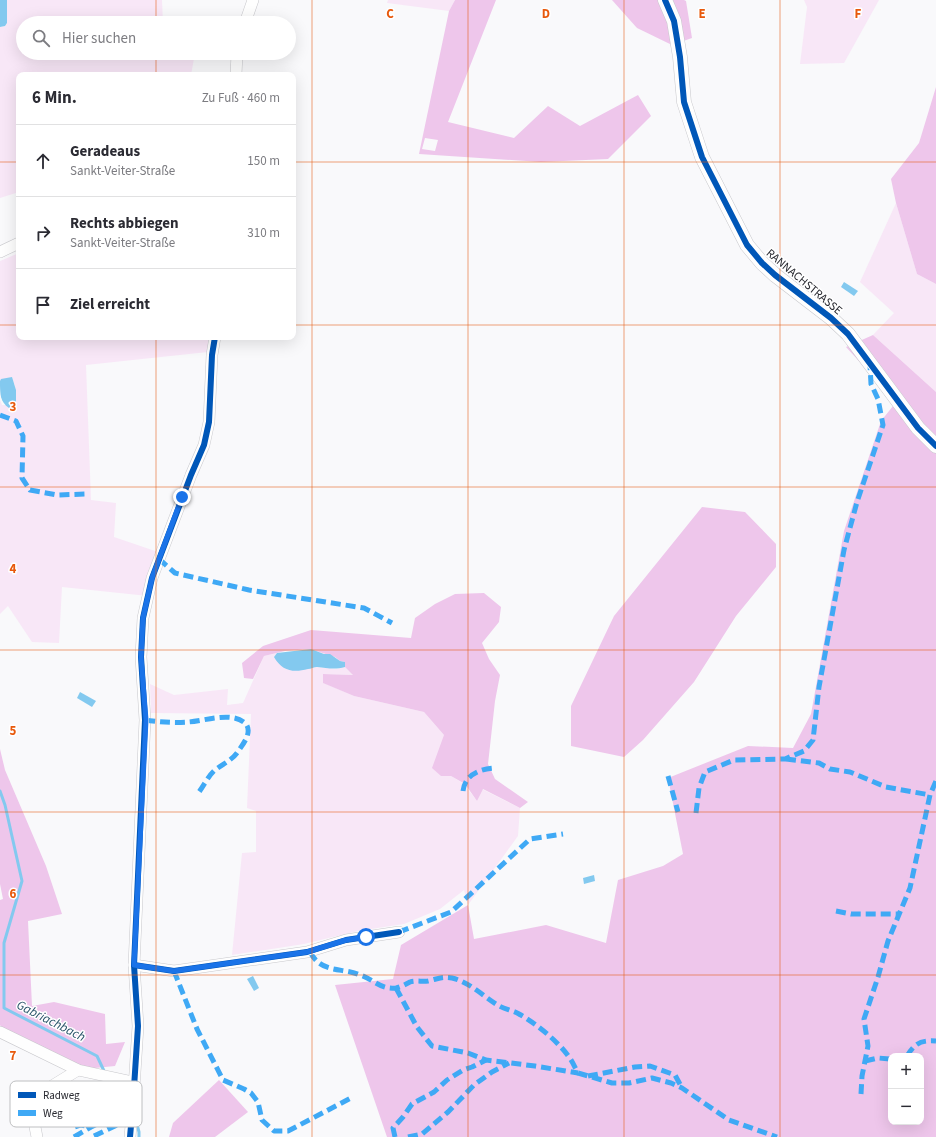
<!DOCTYPE html>
<html lang="de">
<meta charset="utf-8">
<style>
:root{--surface:#fff;--page:#f2f2f3;--text:#2b2b33;--muted:#7c7c81;--line:#e1e1e2}
body{margin:0;font-family:"Source Sans 3",sans-serif;background:var(--page);color:var(--text)}
.controls{position:absolute;right:12px;bottom:12px;display:grid;overflow:hidden;border-radius:8px;box-shadow:0 4px 16px #0002}
.controls button{width:36px;height:36px;display:grid;place-items:center;padding:0;border:0;border-bottom:1px solid var(--line);background:var(--surface);color:var(--text);font:20px sans-serif}
.stop{position:absolute;width:12px;height:12px;margin:-9px;border:3px solid #1a73e8;border-radius:50%;background:#fff}
.stop.end{background:#1a73e8;border-color:#fff;box-shadow:0 1px 4px #0008}
.list{margin:0;padding:0;list-style:none}
h2{display:flex;justify-content:space-between;align-items:center;height:52px;margin:0;padding:0 16px;font-size:17px}
h2 small{font-size:13px;font-weight:400;color:var(--muted)}
.list li{display:grid;grid-template-columns:26px 1fr auto;gap:12px;align-items:center;box-sizing:border-box;height:72px;padding:0 16px;border-top:1px solid var(--line)}
.list b{display:block;font-size:15px;white-space:nowrap}
.list p{margin:0;font-size:13px;white-space:nowrap;color:var(--muted)}
.list em{font-size:13px;font-style:normal;color:var(--muted)}
.icon{flex:none;width:22px;height:22px;fill:none;stroke:currentColor;stroke-width:2;stroke-linecap:round;stroke-linejoin:round}
.map{position:relative;flex:none;width:936px;height:1137px;overflow:hidden}
.search{position:absolute;background:var(--surface);box-shadow:0 4px 16px #0002;left:16px;top:16px;width:280px;height:44px;display:flex;align-items:center;gap:10px;box-sizing:border-box;padding:0 14px;border-radius:22px;color:var(--muted);font-size:15px}
.panel{position:absolute;background:var(--surface);box-shadow:0 4px 16px #0002;left:16px;top:72px;width:280px;height:268px;border-radius:8px}
.map>svg:first-child{display:block}
.green{fill:#f8e7f7}
.forest{fill:#eec6eb;fill-rule:evenodd}
.water{fill:#83c9ef}
.lines{fill:none;stroke-linecap:round;stroke-linejoin:round}
.stream{stroke:#83c9ef;stroke-width:3}
.minor-casing{stroke:#c8c8cc;stroke-width:12}
.tertiary-casing{stroke:#c8c8cc;stroke-width:15}
.minor{stroke:#fefefe;stroke-width:11}
.tertiary{stroke:#fefefe;stroke-width:14}
.quiet{stroke:#3fa9f5;stroke-width:5;stroke-dasharray:10 5;stroke-linecap:butt}
.cycleway-casing{stroke:#fff;stroke-width:8}
.cycleway{stroke:#0057b8;stroke-width:6}
.route{stroke:#1a73e8;stroke-width:5}
.grid{fill:none;stroke:#e8590c;stroke-width:1;stroke-opacity:0.55}
.labels{text-anchor:middle;dominant-baseline:central;stroke-width:3;stroke-linejoin:round;paint-order:stroke}
.street-label{font-size:12px;fill:#282930;stroke:#fff}
.water-label{font-size:13px;font-style:italic;fill:#285269;stroke:#fff}
.key{fill:#fff;stroke:#bebfc1;stroke-width:1}
.key-label{font-size:11px;fill:#282930}
.grid-label{font-size:13px;text-anchor:middle;font-weight:bold;fill:#e8590c;stroke:#fff;stroke-width:3;stroke-linejoin:round;paint-order:stroke}
</style>
<div class="map">
<svg width="936" height="1137" viewBox="0 0 936 1137">
<rect width="100%" height="100%" fill="#f9f9fb"/>
<g class="green">
<polygon points="7,0 162,0 163,23 23,23 23,53 195,53 191,75 19,75 19,192 0,198 0,27 5,26 7,23"/>
<polygon points="388,0 455,0 449,11 387,3"/>
<polygon points="804,0 879,0 844,63 800,64 807,7"/>
<polygon points="896,203 917,274 936,284 936,392 873,335 894,313 860,282"/>
<polygon points="19,253 19,337 211,337 208,352 86,365 91,500 116,503 114,537 161,553 148,596 62,587 59,643 32,642 8,606 0,614 0,400 2,405 15,405 16,390 12,377 0,381 0,261"/>
<polygon points="277,653 274,657 309,669 315,667 337,669 345,667 354,675 323,674 324,683 354,696 424,712 444,735 441,776 451,776 464,784 477,801 482,789 520,808 518,836 468,905 464,890 440,909 404,924 358,931 304,944 232,955 242,853 256,852 256,811 247,808 251,714 151,713 150,684 174,695 228,689 227,705 243,703 264,656"/>
</g>
<g class="forest">
<path d="M455 0H496L448 122 514 138 548 106 580 126 638 95 651 116 608 159 541 162 419 154 449 11ZM425 138 438 140 435 151 422 149Z"/>
<polygon points="612,0 684,0 686,1 692,38 672,45 637,28"/>
<polygon points="936,87 936,284 917,274 896,203 891,179 919,143"/>
<path d="M873 335 936 392V1137H387L335 985 393 979 401 945 468 905 474 939 546 925 606 943 618 880 663 866 683 854 668 778 748 746 793 748 811 714 844 531 881 421 893 406 868 371 846 347ZM891 1056H921V1122H891Z"/>
<polygon points="702,507 745,512 776,544 776,567 736,616 694,682 643,740 624,757 571,746 571,706 614,616"/>
<polygon points="484,593 501,607 499,622 482,643 489,659 500,675 495,701 488,764 495,779 528,802 520,808 483,789 477,801 465,784 451,776 441,776 432,768 444,735 424,712 354,696 323,683 323,674 353,675 345,667 345,662 340,661 335,657 310,649 285,651 264,656 253,679 244,678 242,663 263,646 311,630 411,638 415,618 435,604 455,594"/>
<polygon points="0,749 5,770 46,866 62,914 28,921 32,1006 54,1002 105,1014 106,1044 125,1042 115,1066 85,1069 3,1031 0,1025 0,900 3,899 0,884"/>
<polygon points="219,1080 248,1112 215,1137 169,1137 173,1123"/>
</g>
<g class="water">
<polygon points="0,0 7,0 7,23 5,26 0,27"/>
<polygon points="844,282 858,291 854,296 841,287"/>
<path d="M12 377 16 390V404L9 408C0 402 0 394 0 381L1 379Z"/>
<path d="M311 649 324 654H330L340 661 345 662V667C335 670 327 668 317 667 314 667 311 669 308 669 293 673 282 671 274 657L277 653Z"/>
<polygon points="80,692 96,701 92,707 77,698"/>
<polygon points="594,875 595,881 584,884 583,878"/>
<polygon points="253,976 259,988 254,991 247,979"/>
</g>
<g class="lines">
<g class="stream">
<polyline points="0,791 5,805 22,881 4,943 4,1008 97,1056 105,1073"/>
<polyline points="109,1080 129,1108"/>
<polyline points="135,1117 139,1132 139,1137"/>
</g>
<defs>
<g id="minor">
<polyline points="245,23 253,0"/>
<polyline points="236,75 237,53"/>
<polyline points="0,252 19,243"/>
<polyline points="134,965 174,971 307,952 346,940 399,932"/>
<polyline points="0,1032 78,1070 133,1082"/>
<polyline points="37,1137 35,1127 47,1089 78,1070"/>
<polyline points="130,1137 133,1103 138,1026 134,965 145,720 141,657 143,618 152,578 191,475 204,445 209,422 212,355 215,337"/>
</g>
<polyline id="tertiary" points="665,0 674,21 680,57 684,102 702,157 747,245 762,263 775,275 831,318 848,334 918,428 936,446"/>
</defs>
<use href="#minor" class="minor-casing"/>
<use href="#tertiary" class="tertiary-casing"/>
<use href="#minor" class="minor"/>
<use href="#tertiary" class="tertiary"/>
<g class="quiet">
<polyline points="0,415 16,421 23,436 22,478 30,490 57,495 87,494"/>
<polyline points="159,559 175,573 249,590 364,608 392,623"/>
<path d="M145 720C160 722 174 723 188 722 205 721 231 711 245 723 253 731 244 743 239 750 233 760 224 763 215 770 209 775 204 785 199 792"/>
<polyline points="786,759 819,763 830,769 850,772 886,787 930,795"/>
<polyline points="668,776 678,812"/>
<path d="M463 791C465 775 479 769 494 768"/>
<polyline points="696,813 699,788 705,772 734,760 785,759 804,751 813,740 819,687 844,550 857,502 883,425 878,399 871,384 870,365"/>
<polyline points="836,911 851,914 900,914"/>
<polyline points="399,932 451,912 530,839 563,834"/>
<path d="M310 952C322 974 341 967 360 975 373 979 381 990 396 988 401 987 406 984 410 982 416 980 422 982 428 981 437 979 443 976 452 978 469 982 482 995 496 1004 503 1009 512 1010 519 1014 535 1023 558 1041 569 1057 573 1062 575 1068 578 1073L612 1083H629L652 1078 671 1083 682 1088 729 1120 777 1137"/>
<polyline points="174,971 197,1029 223,1080 244,1089 251,1093 258,1102 262,1120 274,1131 288,1131 351,1098"/>
<polyline points="396,988 417,1027 432,1046 468,1053 486,1060 535,1066 578,1073"/>
<path d="M907 1056C915 1043 921 1040 936 1041"/>
<polyline points="865,1061 878,1058 891,1059"/>
<polyline points="588,1076 635,1067 650,1066 675,1075 682,1088"/>
<polyline points="861,1094 862,1076 868,1046 864,1019 878,977 888,941 910,888 930,795 936,781"/>
<polyline points="75,1127 81,1125 91,1127"/>
<polyline points="94,1136 119,1124 122,1119"/>
<polyline points="74,1137 91,1127 108,1119 122,1119"/>
<polyline points="395,1137 393,1128 403,1117 412,1104 434,1092 447,1080 463,1070 472,1067 486,1060"/>
<polyline points="408,1137 422,1134 448,1112 474,1085 492,1072 509,1063"/>
</g>
<defs>
<g id="cycleway">
<polyline points="665,0 674,21 680,57 684,102 702,157 747,245 762,263 775,275 831,318 848,334 918,428 936,446"/>
<polyline points="134,965 174,971 307,952 346,940 399,932"/>
<polyline points="130,1137 133,1103 138,1026 134,965 145,720 141,657 143,618 152,578 191,475 204,445 209,422 212,355 215,337"/>
</g>
</defs>
<use href="#cycleway" class="cycleway-casing"/>
<use href="#cycleway" class="cycleway"/>
</g>
<g class="lines">
<polyline class="route" points="182,497 152,578 143,618 141,657 146,720 134,965 174,971 307,952 346,940 366,937"/>
</g>
<path class="grid" d="M156 0V23M312 0V1137M468 0V1137M624 0V1137M780 0V1137M156 53V75M0 162H19M293 162H936M0 325H19M293 325H936M156 337V1137M0 487H936M0 650H936M0 812H936M0 975H936"/>
<g class="labels">
<g class="street-label">
<text transform="translate(804 282) rotate(40)">RANNACHSTRASSE</text>
</g>
<g class="water-label">
<text transform="translate(51 1021) rotate(27)">Gabriachbach</text>
</g>
</g>
<rect x="10" y="1081" width="132" height="46" rx="6" class="key"/>
<rect x="18" y="1092" width="18" height="6" fill="#0057b8"/>
<rect x="18" y="1110" width="18" height="6" fill="#3fa9f5"/>
<g class="key-label">
<text x="43" y="1099">Radweg</text>
<text x="43" y="1117">Weg</text>
</g>
<g class="grid-label">
<text x="390" y="18">C</text>
<text x="546" y="18">D</text>
<text x="702" y="18">E</text>
<text x="858" y="18">F</text>
<text x="13" y="411">3</text>
<text x="13" y="573">4</text>
<text x="13" y="735">5</text>
<text x="13" y="898">6</text>
<text x="13" y="1060">7</text>
</g>
</svg>
<div class="controls">
<button>+</button>
<button>−</button>
</div>
<div class="stop" style="left:366px;top:937px"></div>
<div class="stop end" style="left:182px;top:497px"></div>
<div class="search"><svg class="icon" aria-label="search" viewBox="0 0 24 24"><circle cx="10" cy="10" r="6"/><path d="M15 15l6 6"/></svg>Hier suchen</div>
<section class="panel">
<h2>6 Min.<small>Zu Fuß · 460 m</small></h2>
<ul class="list">
<li><svg class="icon" aria-label="ahead" viewBox="0 0 24 24"><path d="M12 20V5M6 11l6-6 6 6"/></svg><div><b>Geradeaus</b><p>Sankt-Veiter-Straße</p></div><em>150 m</em></li>
<li><svg class="icon" aria-label="right" viewBox="0 0 24 24"><path d="M7 20v-9h11M14 6l5 5-5 5"/></svg><div><b>Rechts abbiegen</b><p>Sankt-Veiter-Straße</p></div><em>310 m</em></li>
<li><svg class="icon" aria-label="arrive" viewBox="0 0 24 24"><path d="M6 21V4h12l-3 4 3 4H6"/></svg><div><b>Ziel erreicht</b></div></li>
</ul>
</section>
</div>
